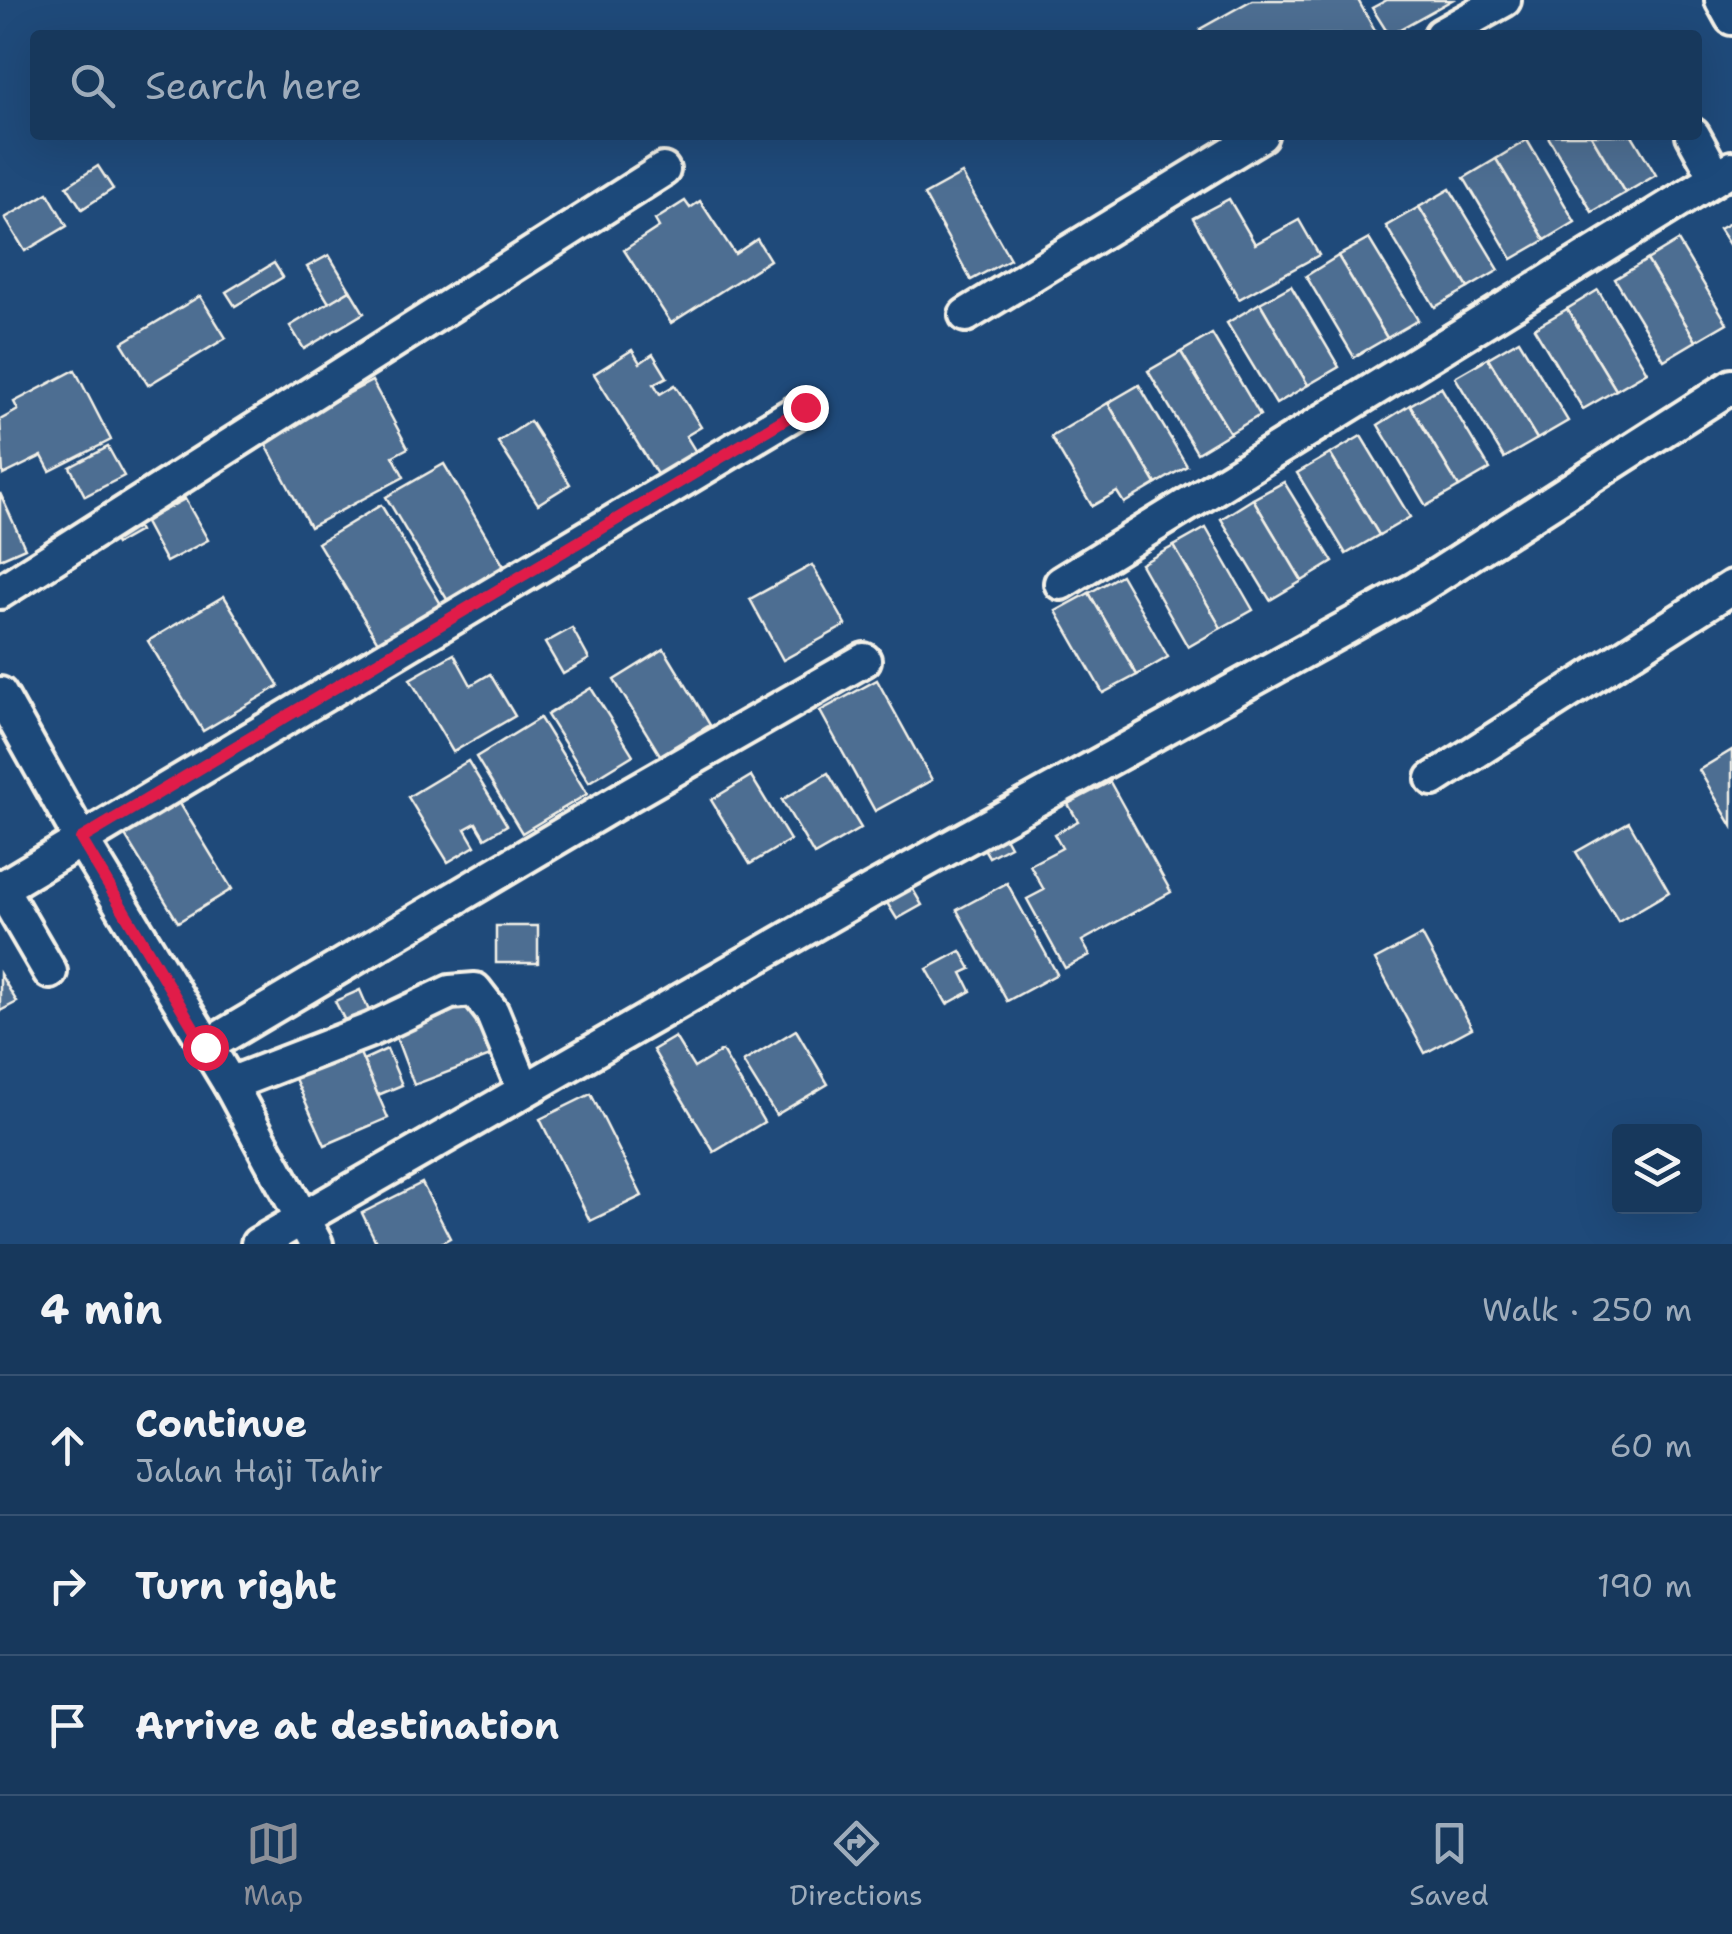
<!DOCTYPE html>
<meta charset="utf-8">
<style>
:root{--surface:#17385c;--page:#203f62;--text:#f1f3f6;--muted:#9eacbb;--line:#365272;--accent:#8c9099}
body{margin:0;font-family:"Shantell Sans",sans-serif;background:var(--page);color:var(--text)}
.controls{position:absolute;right:30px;bottom:30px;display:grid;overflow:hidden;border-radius:10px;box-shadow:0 10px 40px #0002}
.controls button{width:90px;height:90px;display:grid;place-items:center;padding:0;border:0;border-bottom:2px solid var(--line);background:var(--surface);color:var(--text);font:50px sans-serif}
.stop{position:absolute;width:30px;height:30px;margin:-22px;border:8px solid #e11d48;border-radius:50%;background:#fff}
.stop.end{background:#e11d48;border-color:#fff;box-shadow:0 2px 10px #0008}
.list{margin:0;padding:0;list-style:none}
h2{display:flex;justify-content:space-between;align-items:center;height:130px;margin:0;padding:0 40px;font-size:42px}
h2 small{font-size:32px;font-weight:400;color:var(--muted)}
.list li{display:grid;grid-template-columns:65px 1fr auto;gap:30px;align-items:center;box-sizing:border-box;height:140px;padding:0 40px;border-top:2px solid var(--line)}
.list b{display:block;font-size:38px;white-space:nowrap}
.list p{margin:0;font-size:32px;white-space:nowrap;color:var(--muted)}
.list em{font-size:32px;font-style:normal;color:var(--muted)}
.icon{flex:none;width:55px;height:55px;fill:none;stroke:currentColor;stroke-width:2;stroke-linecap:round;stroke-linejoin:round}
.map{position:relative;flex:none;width:1732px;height:1244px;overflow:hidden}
.search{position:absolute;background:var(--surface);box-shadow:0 10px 40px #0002;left:30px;right:30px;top:30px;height:110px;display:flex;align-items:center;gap:25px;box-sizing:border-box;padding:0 35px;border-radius:10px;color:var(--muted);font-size:38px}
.sheet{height:550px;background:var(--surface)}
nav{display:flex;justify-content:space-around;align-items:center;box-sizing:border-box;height:140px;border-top:2px solid var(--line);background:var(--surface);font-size:28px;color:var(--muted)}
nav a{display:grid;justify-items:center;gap:5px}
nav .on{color:var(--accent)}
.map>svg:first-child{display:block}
.building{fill:#4d6e92;stroke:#f4f1e8;stroke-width:2.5}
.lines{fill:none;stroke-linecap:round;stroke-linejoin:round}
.minor-casing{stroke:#f4f1e8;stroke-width:40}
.minor{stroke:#1f4a7a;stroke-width:32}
.route{stroke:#e11d48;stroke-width:12}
</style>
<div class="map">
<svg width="1732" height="1244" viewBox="0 0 1732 1244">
<rect width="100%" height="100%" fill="#1f4a7a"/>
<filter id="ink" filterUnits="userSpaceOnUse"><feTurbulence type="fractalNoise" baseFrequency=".01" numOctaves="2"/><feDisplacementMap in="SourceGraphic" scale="20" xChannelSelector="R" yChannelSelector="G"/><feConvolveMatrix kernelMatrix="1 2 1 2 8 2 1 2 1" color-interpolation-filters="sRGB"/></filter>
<g filter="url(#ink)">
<g class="building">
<polygon points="1252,0 1358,0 1377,35 1204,35 1200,29"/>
<polygon points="1387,0 1452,0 1389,35 1372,8"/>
<polygon points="1547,135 1591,135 1625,193 1592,212"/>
<polygon points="1591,135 1632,135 1656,175 1625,193"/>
<polygon points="1527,140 1575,222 1545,240 1496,159"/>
<polygon points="1496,159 1545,240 1512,259 1464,178"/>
<polygon points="98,166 113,189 82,209 67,186"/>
<polygon points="962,174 1010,259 971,280 924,195"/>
<polygon points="1450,189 1499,270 1468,288 1419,207"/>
<polygon points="48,193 67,226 25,251 5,218"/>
<polygon points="1229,199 1255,244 1299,220 1319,255 1239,299 1193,218"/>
<polygon points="685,201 690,208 700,201 735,254 757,239 770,260 671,323 624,250 659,227 655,220"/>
<polygon points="1419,207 1468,288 1435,307 1386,226"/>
<polygon points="1732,222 1732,249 1719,229"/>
<polygon points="1369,239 1418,320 1387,338 1338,256"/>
<polygon points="1678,241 1727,323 1696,341 1647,260"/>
<polygon points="329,255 350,290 329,303 307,267"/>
<polygon points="1338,256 1387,338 1354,357 1306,276"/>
<polygon points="1647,260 1696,341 1664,360 1615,279"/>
<polygon points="274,263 283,277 235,306 226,292"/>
<polygon points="1291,286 1339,367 1308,385 1260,303"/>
<polygon points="350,290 364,313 304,349 290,326"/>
<polygon points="1598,290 1647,372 1616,390 1567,309"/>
<polygon points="200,296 226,338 148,385 122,343"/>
<polygon points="1260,303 1308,385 1276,404 1227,323"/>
<polygon points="1567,309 1616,390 1583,409 1534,328"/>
<polygon points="1212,334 1260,415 1230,433 1181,352"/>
<polygon points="1519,340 1568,421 1537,439 1488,358"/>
<polygon points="632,350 640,363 653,354 667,377 654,384 660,394 675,385 701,427 686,436 696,452 658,476 594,374"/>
<polygon points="1181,352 1230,433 1197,453 1148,371"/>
<polygon points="1488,358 1537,439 1504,458 1455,377"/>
<polygon points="75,370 111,440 50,471 42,456 3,475 0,420 18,410 14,402"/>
<polygon points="372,381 408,448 393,456 404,477 310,527 263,439"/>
<polygon points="1139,385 1187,466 1156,484 1108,403"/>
<polygon points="1441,387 1490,469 1459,487 1410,405"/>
<polygon points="1108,403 1156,484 1124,503 1117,492 1092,506 1051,437"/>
<polygon points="1410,405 1459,487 1426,506 1378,425"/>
<polygon points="530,421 570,484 538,504 498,442"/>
<polygon points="1361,436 1410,517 1379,535 1330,454"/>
<polygon points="108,447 124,476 85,496 70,467"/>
<polygon points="1330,454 1379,535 1346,554 1297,473"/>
<polygon points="444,464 505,568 448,601 386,497"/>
<polygon points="1284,482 1333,562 1302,581 1253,499"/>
<polygon points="0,493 25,548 0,559"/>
<polygon points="185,499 208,540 166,562 144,521"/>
<polygon points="1253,499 1302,581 1270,600 1221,519"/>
<polygon points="381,505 441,604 378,642 318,543"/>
<polygon points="132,518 139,531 116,544 108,531"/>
<polygon points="1206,528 1253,610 1221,628 1174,546"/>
<polygon points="1174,546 1221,628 1188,647 1141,564"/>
<polygon points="812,565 846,625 783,660 750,599"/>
<polygon points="1121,575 1168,657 1137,675 1089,593"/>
<polygon points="1089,593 1137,675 1103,693 1056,611"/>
<polygon points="224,596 279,686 203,731 148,641"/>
<polygon points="572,628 589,659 563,674 545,643"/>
<polygon points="664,649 710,725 660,755 614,680"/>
<polygon points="454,654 471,685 490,674 515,716 453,752 410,679"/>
<polygon points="877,680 932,780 875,811 820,711"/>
<polygon points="591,688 633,755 589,782 547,715"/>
<polygon points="540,718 587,794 522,833 476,757"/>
<polygon points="1732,750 1732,826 1699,770"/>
<polygon points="468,761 507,825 485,838 476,823 465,829 475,846 448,862 408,797"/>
<polygon points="828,773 861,828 814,855 782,800"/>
<polygon points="751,776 790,840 750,864 711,800"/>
<polygon points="1110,782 1171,892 1082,941 1090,955 1065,968 1027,899 1044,890 1030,865 1062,848 1054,834 1078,821 1068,804"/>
<polygon points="173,792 232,889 178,922 119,826"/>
<polygon points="1629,822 1669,892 1618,922 1576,852"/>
<polygon points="1004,835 1010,846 989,857 983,847"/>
<polygon points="1007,883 1057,974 1007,1001 957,910"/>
<polygon points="912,888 922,905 897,919 887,903"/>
<rect x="496" y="926" width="42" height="37"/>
<polygon points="1422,935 1472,1028 1425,1053 1375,960"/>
<polygon points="961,951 971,969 962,973 971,991 947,1004 927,969"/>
<polygon points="0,974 17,1002 0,1011"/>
<polygon points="360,990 372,1018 349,1029 335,1001"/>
<polygon points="471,999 493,1055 414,1085 393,1029"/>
<polygon points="796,1030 828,1084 776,1115 743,1062"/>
<polygon points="675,1037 694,1068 722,1051 764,1122 714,1152 653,1050"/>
<polygon points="356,1044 388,1118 325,1145 292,1072"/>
<polygon points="387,1049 402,1085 378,1095 363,1060"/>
<polygon points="591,1094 642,1196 590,1221 540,1119"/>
<polygon points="422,1183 450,1238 439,1244 377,1244 362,1213"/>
</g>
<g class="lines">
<defs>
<g id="minor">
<polyline points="1722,0 1732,18"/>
<polyline points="1441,35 1504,0"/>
<polyline points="1693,135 1716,177"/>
<polyline points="966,315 1261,135"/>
<polyline points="1061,583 1732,168"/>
<polyline points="0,592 663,170"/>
<polyline points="0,694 81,839 230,1084 316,1244"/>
<polyline points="1433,779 1732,587"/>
<polyline points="0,886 50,972"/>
<polyline points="0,889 805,407"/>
<polyline points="205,1047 624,798 864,660"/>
<polyline points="230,1084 370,1030 450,992 475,990 492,1012 524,1090"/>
<polyline points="258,1244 871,891 1416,589 1732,386"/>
</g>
</defs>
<use href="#minor" class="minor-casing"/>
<use href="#minor" class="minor"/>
</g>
</g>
<g class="lines" filter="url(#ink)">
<polyline class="route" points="205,1047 81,839 805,407"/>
</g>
</svg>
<div class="controls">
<button><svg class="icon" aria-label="layers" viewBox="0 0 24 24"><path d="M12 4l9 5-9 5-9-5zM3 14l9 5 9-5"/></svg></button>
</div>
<div class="stop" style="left:205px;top:1047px"></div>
<div class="stop end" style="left:805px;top:407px"></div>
<div class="search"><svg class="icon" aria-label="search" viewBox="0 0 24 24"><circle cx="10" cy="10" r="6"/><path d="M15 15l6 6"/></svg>Search here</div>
</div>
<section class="sheet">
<h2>4 min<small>Walk · 250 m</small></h2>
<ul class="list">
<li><svg class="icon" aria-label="ahead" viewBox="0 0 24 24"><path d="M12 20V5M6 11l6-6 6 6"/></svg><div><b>Continue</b><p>Jalan Haji Tahir</p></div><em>60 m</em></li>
<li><svg class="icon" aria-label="right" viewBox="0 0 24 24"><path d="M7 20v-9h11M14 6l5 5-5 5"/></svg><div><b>Turn right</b></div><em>190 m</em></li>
<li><svg class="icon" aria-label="arrive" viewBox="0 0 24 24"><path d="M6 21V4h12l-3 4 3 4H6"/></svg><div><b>Arrive at destination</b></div></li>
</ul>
</section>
<nav>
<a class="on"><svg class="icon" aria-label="map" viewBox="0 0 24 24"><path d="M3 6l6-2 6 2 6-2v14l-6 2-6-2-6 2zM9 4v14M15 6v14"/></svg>Map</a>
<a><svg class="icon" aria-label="directions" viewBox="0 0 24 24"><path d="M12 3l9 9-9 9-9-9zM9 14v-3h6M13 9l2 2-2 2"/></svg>Directions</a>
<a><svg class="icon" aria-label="saved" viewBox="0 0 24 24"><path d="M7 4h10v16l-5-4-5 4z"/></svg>Saved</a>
</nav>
